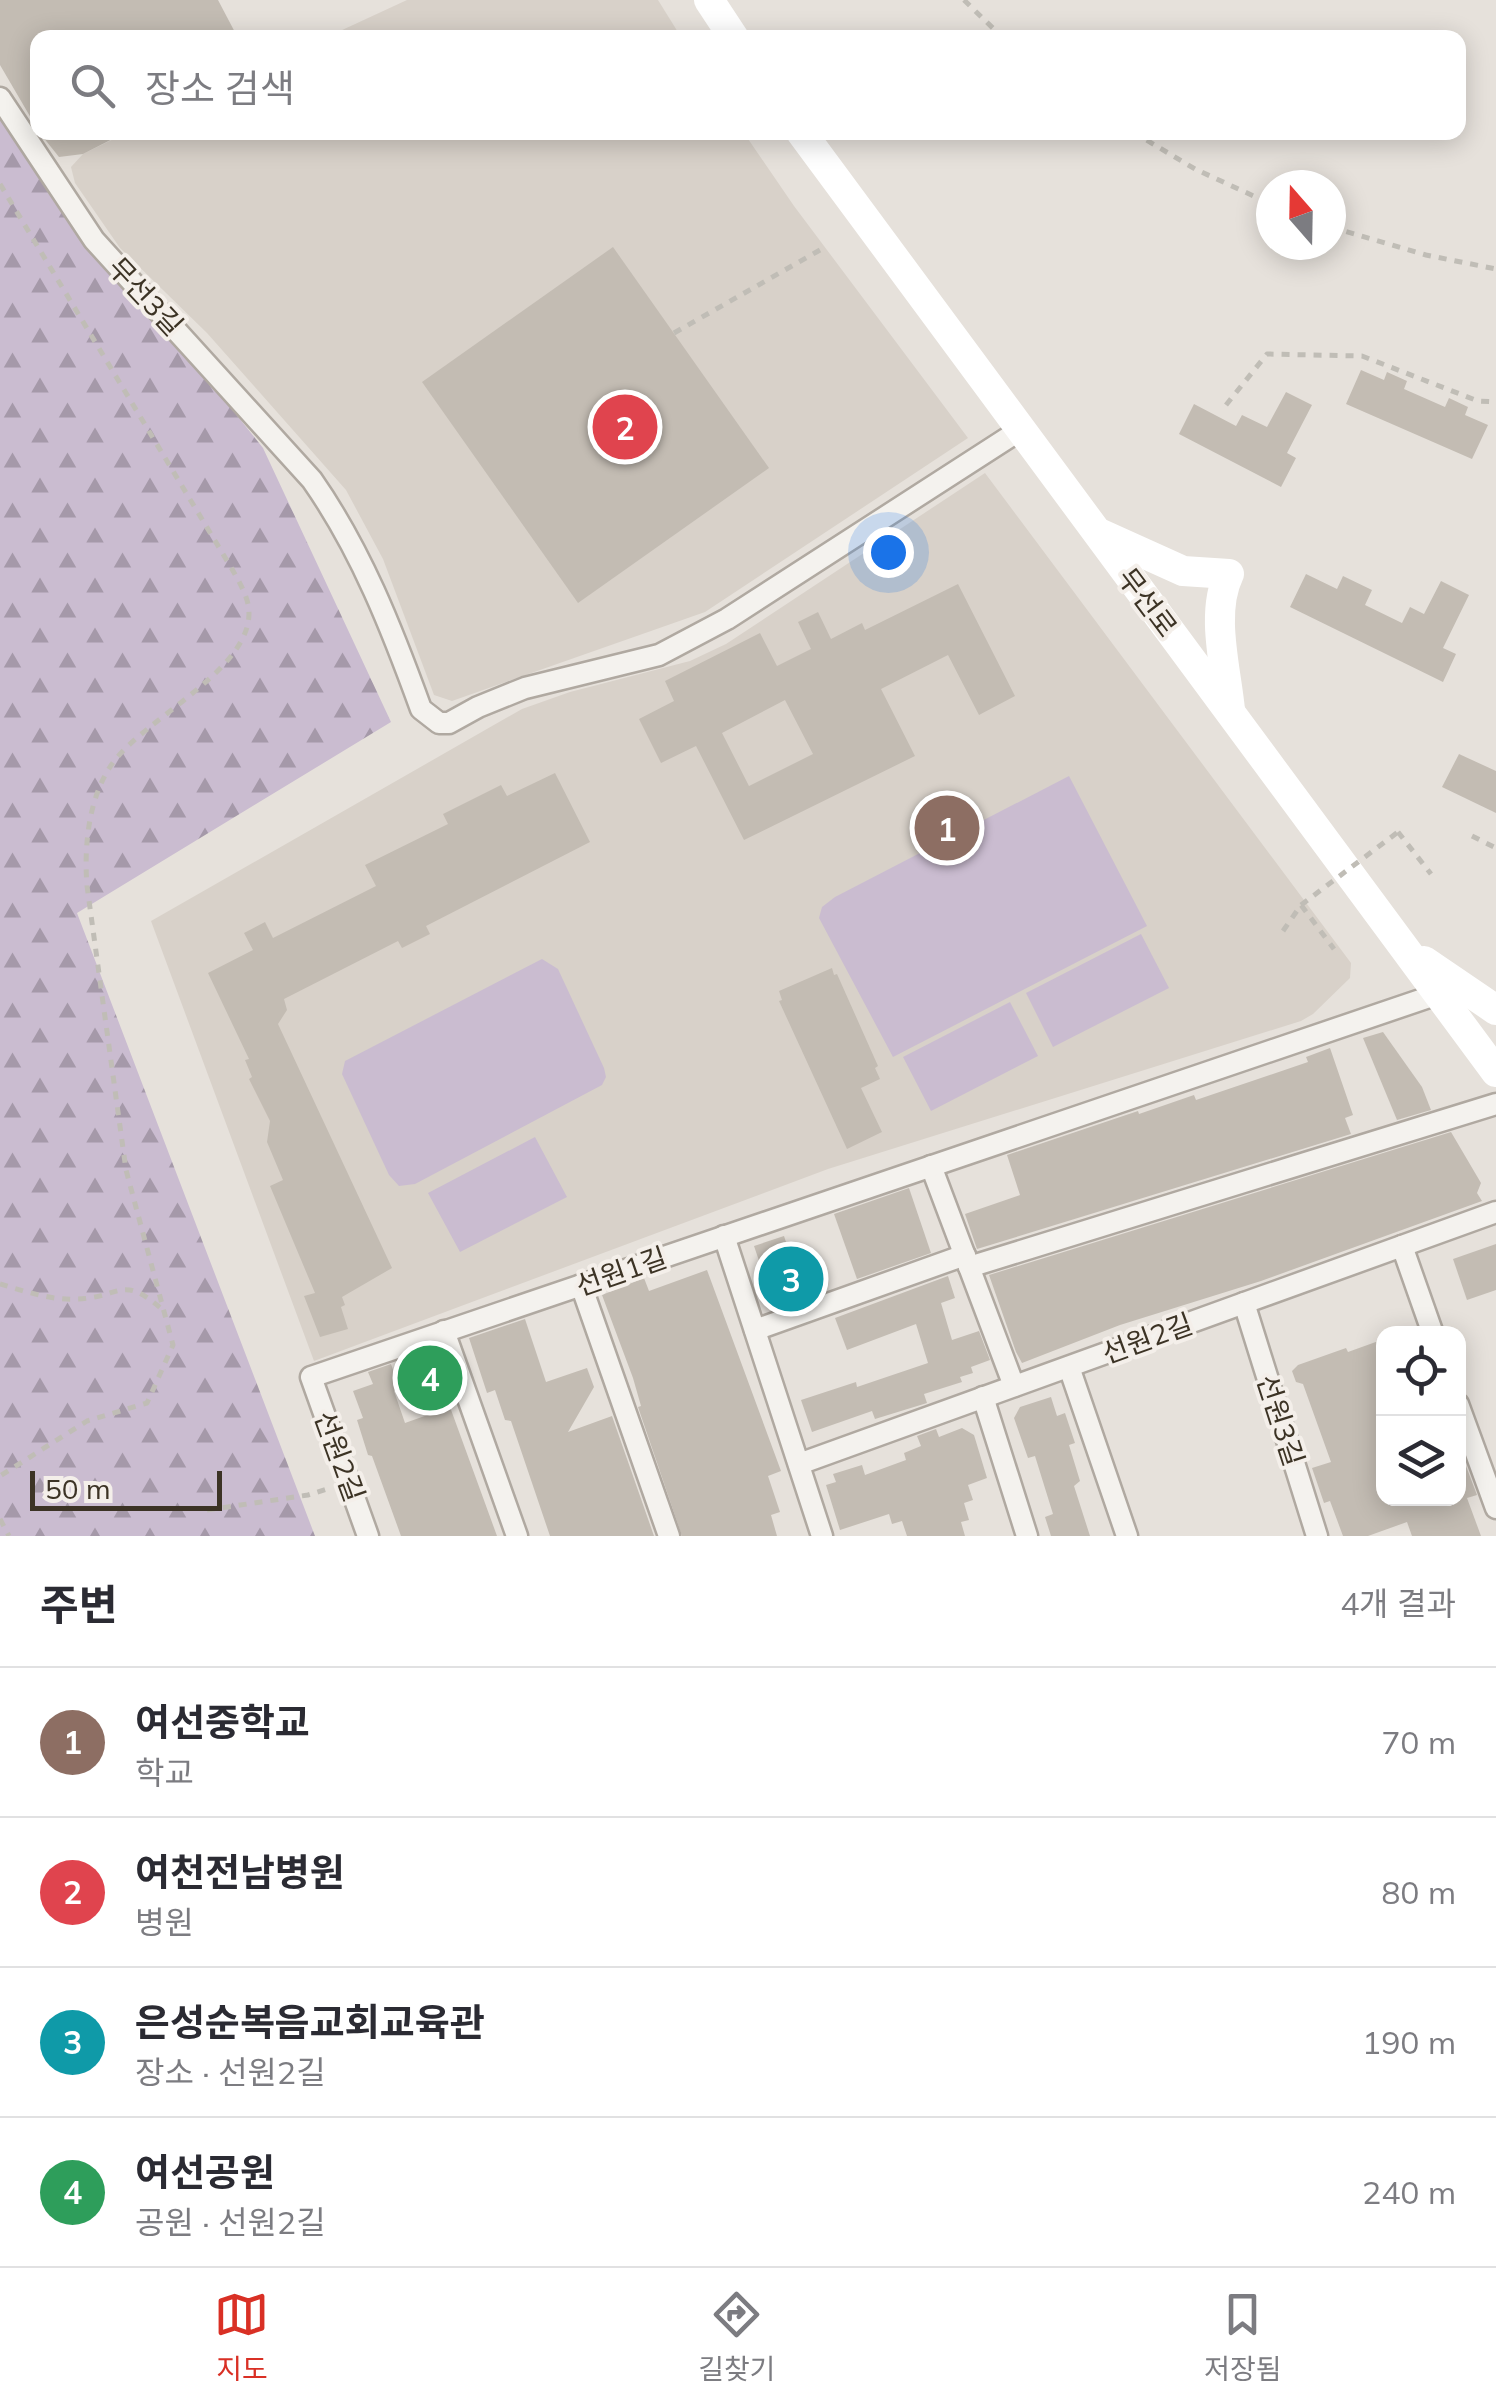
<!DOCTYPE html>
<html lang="ko">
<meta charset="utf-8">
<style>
:root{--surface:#fff;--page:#f7f7f7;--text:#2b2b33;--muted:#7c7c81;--line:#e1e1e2;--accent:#d93025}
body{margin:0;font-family:Mulish,"Noto Sans KR",sans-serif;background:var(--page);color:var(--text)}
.controls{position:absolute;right:30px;bottom:30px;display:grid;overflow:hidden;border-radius:20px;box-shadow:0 5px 25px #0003}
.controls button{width:90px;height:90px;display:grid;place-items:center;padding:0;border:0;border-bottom:2px solid var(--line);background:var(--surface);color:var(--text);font:50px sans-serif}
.compass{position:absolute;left:1256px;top:170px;width:90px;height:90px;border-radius:50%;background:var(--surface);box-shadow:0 5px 25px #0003;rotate:340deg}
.scale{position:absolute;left:30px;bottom:25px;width:192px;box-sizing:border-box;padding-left:10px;border:5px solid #3c3325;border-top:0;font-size:28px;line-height:35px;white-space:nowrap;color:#3c3325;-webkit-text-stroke:8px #f4efea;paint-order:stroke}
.you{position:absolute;left:888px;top:552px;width:35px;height:35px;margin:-25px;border:8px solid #fff;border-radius:50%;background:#1a73e8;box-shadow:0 0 0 15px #1a73e833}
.badge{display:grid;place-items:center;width:65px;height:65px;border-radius:50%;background:var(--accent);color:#fff;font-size:32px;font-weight:700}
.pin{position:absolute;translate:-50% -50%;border:5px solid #fff;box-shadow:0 2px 10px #0006}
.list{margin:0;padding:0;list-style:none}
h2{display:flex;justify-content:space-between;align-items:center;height:130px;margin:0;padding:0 40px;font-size:42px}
h2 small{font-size:32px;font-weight:400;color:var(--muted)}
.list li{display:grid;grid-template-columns:65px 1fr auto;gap:30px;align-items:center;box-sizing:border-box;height:150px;padding:0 40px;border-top:2px solid var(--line)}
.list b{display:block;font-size:38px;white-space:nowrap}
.list p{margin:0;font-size:32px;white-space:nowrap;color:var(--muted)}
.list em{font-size:32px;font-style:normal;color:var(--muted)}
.icon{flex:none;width:55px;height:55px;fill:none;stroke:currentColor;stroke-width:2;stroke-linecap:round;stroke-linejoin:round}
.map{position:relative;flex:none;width:1496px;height:1536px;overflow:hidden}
.search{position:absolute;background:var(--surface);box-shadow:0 5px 25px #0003;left:30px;right:30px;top:30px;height:110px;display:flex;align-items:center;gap:25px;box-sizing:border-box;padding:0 35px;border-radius:20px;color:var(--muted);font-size:38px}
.sheet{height:730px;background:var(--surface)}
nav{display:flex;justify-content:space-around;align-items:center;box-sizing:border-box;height:140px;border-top:2px solid var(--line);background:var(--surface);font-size:28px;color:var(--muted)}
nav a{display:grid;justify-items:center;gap:5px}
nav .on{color:var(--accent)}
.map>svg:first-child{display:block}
.built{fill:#d8d1c9}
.green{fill:#cabcd0}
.forest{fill:url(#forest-firs)}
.park{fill:url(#park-crowns)}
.building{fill:#c3bcb3;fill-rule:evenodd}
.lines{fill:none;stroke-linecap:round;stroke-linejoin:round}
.street-casing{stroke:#b0a9a1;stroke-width:25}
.path{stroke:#c0bdb6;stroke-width:5;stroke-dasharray:8 8;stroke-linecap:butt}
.street{stroke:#f4f2ee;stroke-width:20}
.secondary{stroke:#fff;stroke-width:30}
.path-bridge{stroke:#c0bdb6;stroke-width:5;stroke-dasharray:8 8;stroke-linecap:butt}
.labels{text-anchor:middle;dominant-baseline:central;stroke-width:8;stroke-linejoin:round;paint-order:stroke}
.street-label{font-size:28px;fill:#3c3325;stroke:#f4efea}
</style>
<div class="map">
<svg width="1496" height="1536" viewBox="0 0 1496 1536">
<defs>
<pattern id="forest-firs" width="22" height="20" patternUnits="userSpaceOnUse" patternTransform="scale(2.5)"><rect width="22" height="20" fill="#cabcd0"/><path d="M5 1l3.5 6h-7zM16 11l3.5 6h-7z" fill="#a599a9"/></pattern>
<pattern id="park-crowns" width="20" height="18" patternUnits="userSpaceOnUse" patternTransform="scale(2.5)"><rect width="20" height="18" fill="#cabcd0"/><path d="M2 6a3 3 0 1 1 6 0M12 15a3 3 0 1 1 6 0" fill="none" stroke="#a599a9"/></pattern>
</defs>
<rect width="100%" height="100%" fill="#e6e1db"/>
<g class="built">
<polygon points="407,0 658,0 681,37 327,37"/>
<polygon points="126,133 744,133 794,206 968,438 705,612 452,701 434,695 383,559 346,490 207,333 120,248 75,183 71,167 83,154"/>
<polygon points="985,473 1351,963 1350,978 1313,1014 1301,1021 828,1169 314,1361 151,921 522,709 570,692 690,661 726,644"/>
</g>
<g class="green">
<polygon points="1069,776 1147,926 893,1057 819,918 822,907 835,897"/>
<polygon points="1141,934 1169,988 1053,1047 1026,993"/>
<polygon points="542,959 558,969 604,1068 606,1077 602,1085 415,1184 399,1186 389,1175 342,1074 345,1061"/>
<polygon points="1010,1002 1038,1056 931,1111 903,1057"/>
<polygon points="535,1137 567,1197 460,1252 428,1193"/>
</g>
<polygon class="forest" points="0,119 263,448 391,722 77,913 315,1536 0,1536"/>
<polygon class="park" points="426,1353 440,1356 455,1397 423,1408 407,1359"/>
<g class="building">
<polygon points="0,0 218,0 238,38 38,38 38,130 0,65"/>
<polygon points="39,132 126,132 83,154 59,157"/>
<polygon points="613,247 769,468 578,603 422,382"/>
<polygon points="1361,370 1384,380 1387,372 1407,381 1404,389 1445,407 1449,398 1468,407 1465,415 1488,425 1472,459 1346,404"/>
<polygon points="1286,392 1312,405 1287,453 1296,458 1281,487 1179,434 1194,404 1236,426 1242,415 1267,427"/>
<polygon points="1306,574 1337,589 1343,576 1372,590 1365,605 1402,623 1410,607 1424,614 1441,581 1469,595 1443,648 1456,654 1443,682 1290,607"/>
<path d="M958 584 1015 696 979 715 948 655 881 689 915 756 744 840 696 746 661 763 639 719 674 701 665 681 760 633 777 666 811 649 798 622 818 612 831 639 862 623 865 630ZM785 700 813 754 749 786 722 733Z"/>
<polygon points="1459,754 1496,771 1496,813 1442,787"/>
<polygon points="555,773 590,842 426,926 430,934 402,948 398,941 284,999 287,1010 278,1024 392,1268 342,1297 345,1305 341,1307 348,1329 320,1337 304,1296 315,1293 270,1186 283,1180 267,1142 270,1121 249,1079 252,1077 245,1060 249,1059 208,973 253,950 244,933 265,922 273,938 376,886 365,865 448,824 443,814 501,785 507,796"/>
<polygon points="832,968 834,975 837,974 878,1066 875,1068 880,1079 861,1088 882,1132 847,1149 779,1001 782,1000 779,991"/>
<polygon points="1383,1032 1422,1087 1431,1110 1397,1120 1363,1038"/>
<polygon points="1330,1048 1353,1115 1345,1118 1351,1134 977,1249 965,1214 1020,1195 1007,1155 1138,1111 1139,1114 1194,1095 1196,1100 1308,1062 1306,1057"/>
<polygon points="1451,1132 1481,1183 1477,1193 1482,1201 1261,1281 1120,1325 1022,1363 1016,1352 989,1275"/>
<polygon points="909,1188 931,1253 857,1279 834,1214"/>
<polygon points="784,1236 793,1263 809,1258 820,1292 775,1308 754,1246"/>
<polygon points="1496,1244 1496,1290 1467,1300 1453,1259"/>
<polygon points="707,1270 781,1471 768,1476 780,1512 771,1515 777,1536 682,1536 638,1407 641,1406 633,1378 602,1295 644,1278 649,1291"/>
<polygon points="948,1276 955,1298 941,1303 952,1340 979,1331 990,1360 971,1367 973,1373 960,1377 962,1382 924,1394 927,1403 875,1419 872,1411 812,1432 801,1400 856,1382 857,1387 928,1363 916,1324 847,1350 835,1318"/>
<polygon points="525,1319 546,1382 587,1368 594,1387 568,1432 612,1416 654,1536 550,1536 511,1421 505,1420 495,1390 487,1393 469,1338"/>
<polygon points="1384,1339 1384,1498 1458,1498 1458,1445 1477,1495 1467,1498 1481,1536 1412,1536 1407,1522 1368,1536 1343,1536 1330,1501 1324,1503 1312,1468 1331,1462 1303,1384 1296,1382 1292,1371 1298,1365 1346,1348 1348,1352"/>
<polygon points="391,1364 399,1387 394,1391 405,1423 450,1407 497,1536 401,1536 372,1456 368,1455 357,1420 363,1418 353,1391 373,1384 368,1372"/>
<polygon points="1051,1397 1057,1416 1065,1413 1075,1443 1069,1445 1080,1481 1074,1486 1090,1536 1051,1536 1045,1517 1053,1514 1035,1456 1028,1458 1014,1418 1020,1407"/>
<polygon points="962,1428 974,1435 987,1478 968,1485 973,1500 964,1503 969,1520 961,1522 965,1536 907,1536 902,1521 892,1524 889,1514 840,1530 826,1485 836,1482 833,1474 862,1465 865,1475 906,1460 904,1453 921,1446 917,1436 936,1429 939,1437"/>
</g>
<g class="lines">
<defs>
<g id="street">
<path d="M0 98 94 240 312 480C361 550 392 629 421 709L439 723H449L478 707 525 688 659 655 727 619 1020 430"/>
<polyline points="931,1166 1014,1386"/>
<polyline points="724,1236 822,1536"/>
<polyline points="1402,1246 1433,1334"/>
<polyline points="969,1267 1496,1104"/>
<polyline points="581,1285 669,1536"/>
<polyline points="1244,1303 1317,1536"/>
<polyline points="755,1330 965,1255"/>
<polyline points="444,1331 517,1536"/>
<polyline points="1069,1367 1127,1536"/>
<polyline points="983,1397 1027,1536"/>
<polyline points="1458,1404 1496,1508"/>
<polyline points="799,1464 1496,1212"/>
<polyline points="368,1536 311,1377 1438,994"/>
</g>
</defs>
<use href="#street" class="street-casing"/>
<g class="path">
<polyline points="964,0 1003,38"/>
<polyline points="1133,132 1195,169 1271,204"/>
<path d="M0 184 232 569C238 580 245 591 248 604 261 667 140 719 110 767 88 801 84 848 87 886L126 1170 173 1345 147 1403 87 1421 0 1476"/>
<polyline points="1331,227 1426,255 1496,269"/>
<polyline points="674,333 820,250"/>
<polyline points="1226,405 1267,354 1362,356 1478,401 1496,402"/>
<polyline points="1398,832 1431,874"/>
<polyline points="1472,836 1496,848"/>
<polyline points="1283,931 1301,905 1334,949"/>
<path d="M0 1284C24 1291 53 1301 78 1299 123 1297 121 1273 164 1311"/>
<polyline points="207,1510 308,1495 327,1489"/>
<polyline points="0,1519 9,1536"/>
</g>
<use href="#street" class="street"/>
<g class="secondary">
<polyline points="709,0 734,38"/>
<polyline points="801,132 1496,1072"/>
<path d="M1101 534 1183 571 1229 574C1210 613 1226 668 1230 710"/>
<polyline points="1424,961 1496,1010"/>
</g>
<polyline class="path-bridge" points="1301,905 1398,832"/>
</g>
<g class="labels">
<g class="street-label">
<text transform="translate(146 296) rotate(47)">무선3길</text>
<text transform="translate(1148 602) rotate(53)">무선로</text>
<text transform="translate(621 1271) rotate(-19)">선원1길</text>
<text transform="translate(1147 1338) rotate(-20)">선원2길</text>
<text transform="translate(1281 1420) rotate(72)">선원3길</text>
<text transform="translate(340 1456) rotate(70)">선원2길</text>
</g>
</g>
</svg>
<div class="controls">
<button><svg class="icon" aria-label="locate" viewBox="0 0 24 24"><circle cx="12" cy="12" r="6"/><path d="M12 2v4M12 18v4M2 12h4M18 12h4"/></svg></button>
<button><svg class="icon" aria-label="layers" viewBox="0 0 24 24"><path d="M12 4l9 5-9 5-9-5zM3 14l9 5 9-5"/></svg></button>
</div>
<svg class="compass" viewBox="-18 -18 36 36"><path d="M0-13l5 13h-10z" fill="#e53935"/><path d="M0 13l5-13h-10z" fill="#7c7c81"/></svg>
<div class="scale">50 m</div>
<div class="you"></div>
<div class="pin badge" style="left:947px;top:828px;background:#8d6e63">1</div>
<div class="pin badge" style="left:625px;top:427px;background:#e0444e">2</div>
<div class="pin badge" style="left:791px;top:1279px;background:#0f9aa8">3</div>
<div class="pin badge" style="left:430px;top:1378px;background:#2e9e5b">4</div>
<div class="search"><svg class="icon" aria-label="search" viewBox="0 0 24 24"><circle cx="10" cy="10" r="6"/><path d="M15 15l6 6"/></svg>장소 검색</div>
</div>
<section class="sheet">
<h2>주변<small>4개 결과</small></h2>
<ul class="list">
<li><span class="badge" style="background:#8d6e63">1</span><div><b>여선중학교</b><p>학교</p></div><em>70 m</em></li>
<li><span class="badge" style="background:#e0444e">2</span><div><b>여천전남병원</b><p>병원</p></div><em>80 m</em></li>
<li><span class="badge" style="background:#0f9aa8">3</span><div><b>은성순복음교회교육관</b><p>장소 · 선원2길</p></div><em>190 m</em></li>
<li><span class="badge" style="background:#2e9e5b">4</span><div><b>여선공원</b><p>공원 · 선원2길</p></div><em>240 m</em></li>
</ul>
</section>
<nav>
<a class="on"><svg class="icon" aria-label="map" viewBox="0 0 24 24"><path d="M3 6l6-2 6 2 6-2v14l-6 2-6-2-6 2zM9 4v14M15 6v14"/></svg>지도</a>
<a><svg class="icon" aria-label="directions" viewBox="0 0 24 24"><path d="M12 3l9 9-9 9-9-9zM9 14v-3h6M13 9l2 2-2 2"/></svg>길찾기</a>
<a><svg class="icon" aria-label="saved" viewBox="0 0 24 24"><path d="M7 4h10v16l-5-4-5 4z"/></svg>저장됨</a>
</nav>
